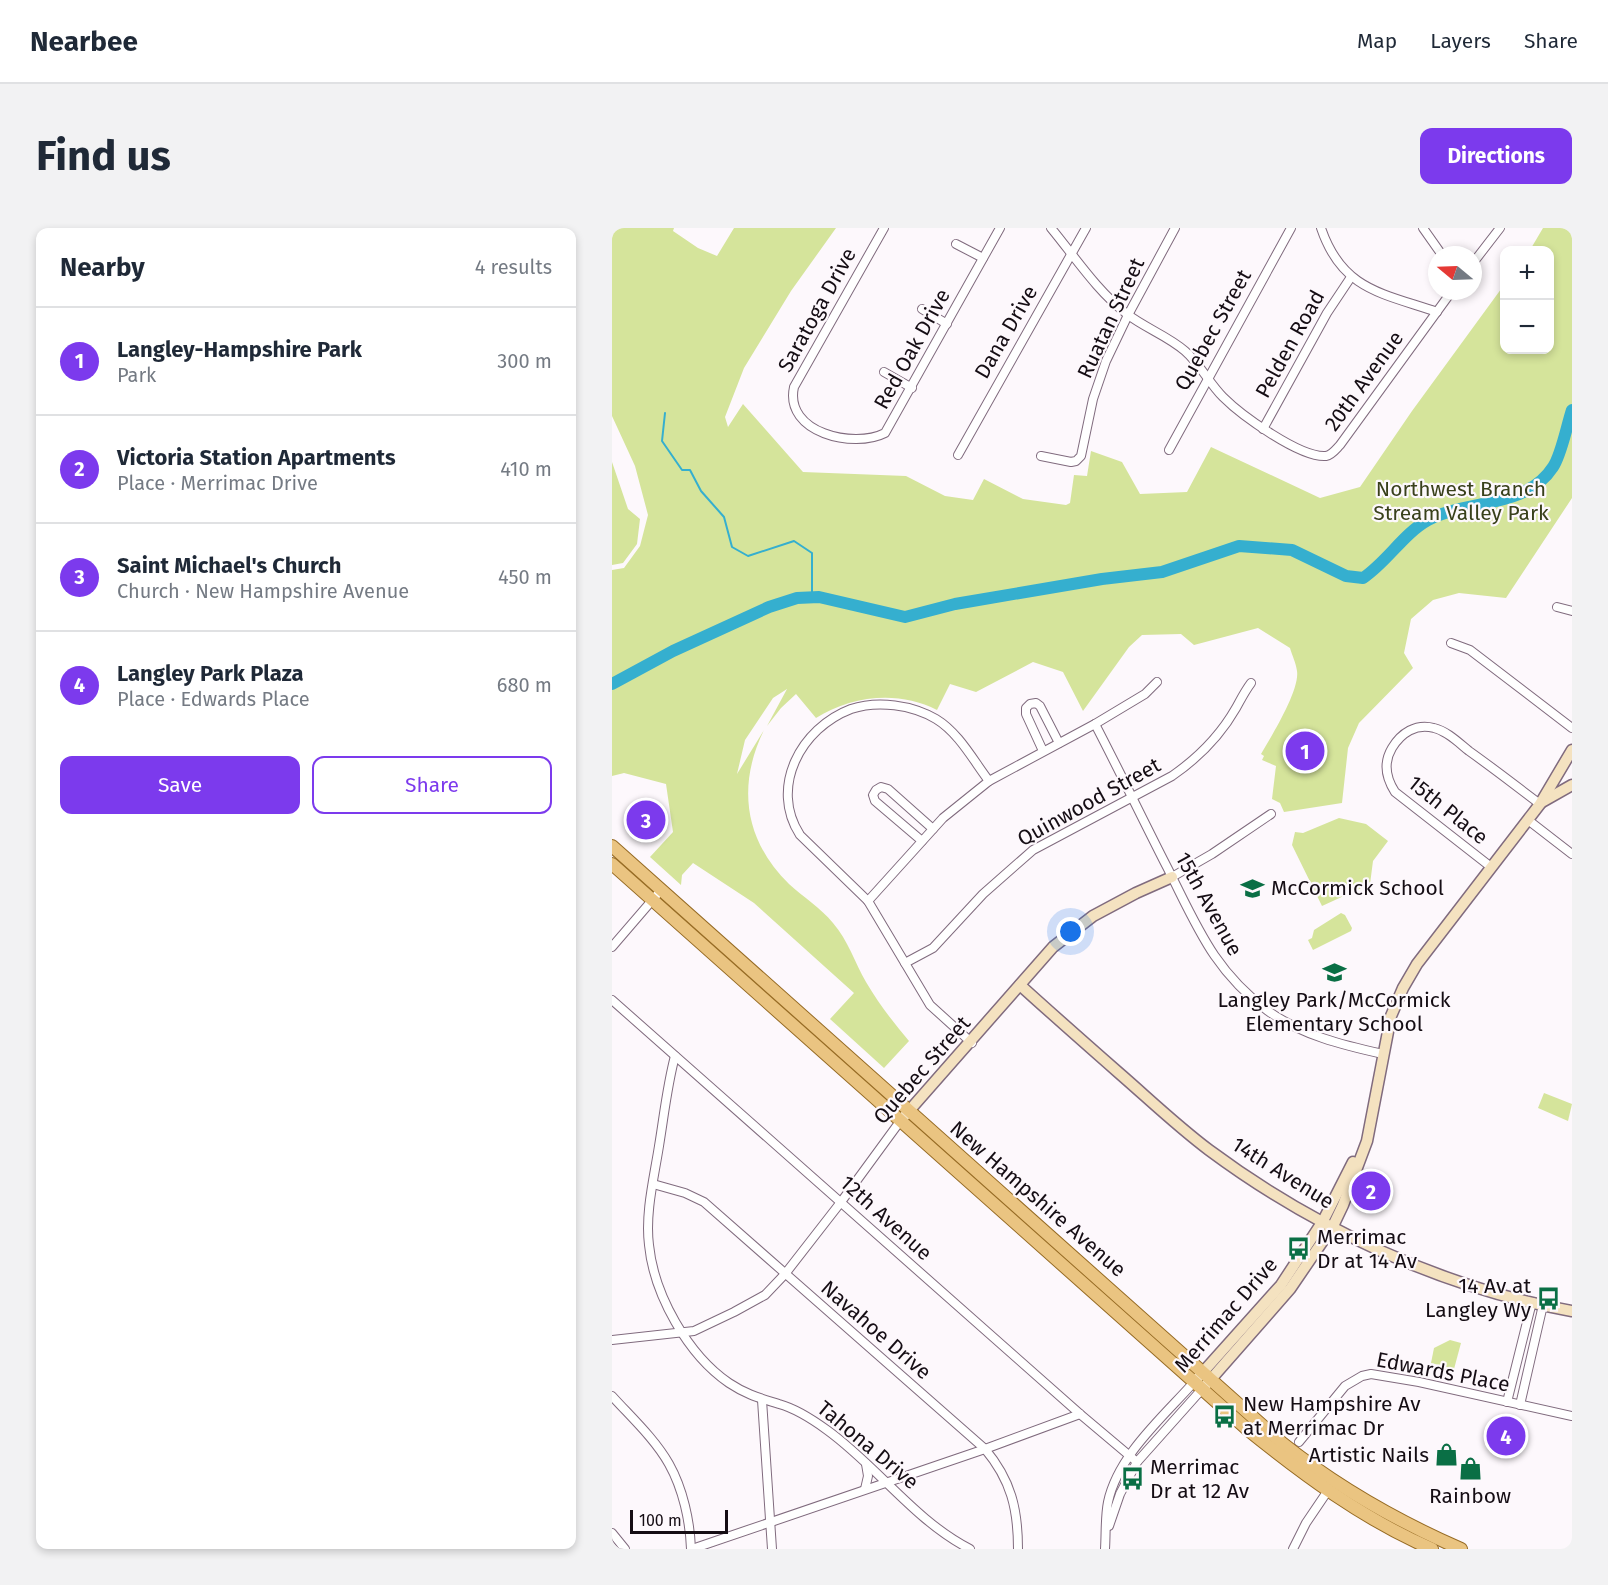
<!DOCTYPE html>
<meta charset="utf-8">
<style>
:root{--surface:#fff;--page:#f2f2f3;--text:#1f2937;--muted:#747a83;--line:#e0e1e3;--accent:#7c3aed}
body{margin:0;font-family:"Fira Sans",sans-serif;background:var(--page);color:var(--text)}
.controls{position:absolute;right:18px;top:18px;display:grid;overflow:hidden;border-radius:12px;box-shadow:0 3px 9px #0003}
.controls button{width:54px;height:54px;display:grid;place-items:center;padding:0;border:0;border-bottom:2px solid var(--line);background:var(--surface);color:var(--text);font:30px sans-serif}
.compass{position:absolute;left:816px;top:18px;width:54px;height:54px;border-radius:50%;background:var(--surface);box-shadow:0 3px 9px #0003;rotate:289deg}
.scale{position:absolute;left:18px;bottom:15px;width:98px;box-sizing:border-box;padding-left:6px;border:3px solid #150d14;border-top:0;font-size:16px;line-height:21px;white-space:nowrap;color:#150d14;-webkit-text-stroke:4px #fdf8fc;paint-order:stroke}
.you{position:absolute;left:459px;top:704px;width:21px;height:21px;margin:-15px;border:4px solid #fff;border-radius:50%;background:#1a73e8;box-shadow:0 0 0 9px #1a73e833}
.badge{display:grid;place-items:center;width:39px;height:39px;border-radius:50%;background:var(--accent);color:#fff;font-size:20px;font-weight:700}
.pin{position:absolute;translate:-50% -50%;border:3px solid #fff;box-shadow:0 2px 6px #0006}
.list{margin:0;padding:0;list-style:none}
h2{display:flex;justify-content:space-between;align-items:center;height:78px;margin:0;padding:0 24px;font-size:26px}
h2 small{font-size:20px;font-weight:400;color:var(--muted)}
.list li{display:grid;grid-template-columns:39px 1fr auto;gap:18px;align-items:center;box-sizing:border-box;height:108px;padding:0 24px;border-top:2px solid var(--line)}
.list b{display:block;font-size:22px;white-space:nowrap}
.list p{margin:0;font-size:20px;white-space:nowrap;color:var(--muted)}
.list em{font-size:20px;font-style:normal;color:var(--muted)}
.actions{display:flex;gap:12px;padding:18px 24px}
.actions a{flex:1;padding:14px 0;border:2px solid var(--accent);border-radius:12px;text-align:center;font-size:21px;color:var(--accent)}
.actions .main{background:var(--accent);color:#fff}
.map{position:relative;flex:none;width:960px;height:1321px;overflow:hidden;border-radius:12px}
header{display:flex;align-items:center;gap:36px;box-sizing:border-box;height:84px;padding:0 30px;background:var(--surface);border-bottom:2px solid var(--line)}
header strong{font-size:28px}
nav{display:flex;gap:33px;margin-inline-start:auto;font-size:21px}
.intro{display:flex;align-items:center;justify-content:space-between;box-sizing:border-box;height:144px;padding:0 36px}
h1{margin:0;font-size:42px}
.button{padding:15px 27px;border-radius:12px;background:var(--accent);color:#fff;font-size:21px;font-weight:700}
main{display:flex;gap:36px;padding:0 36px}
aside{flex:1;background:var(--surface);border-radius:12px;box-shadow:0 3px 9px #0003}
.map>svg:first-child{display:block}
.green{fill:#d5e49b}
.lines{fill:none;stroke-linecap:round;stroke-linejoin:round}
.stream{stroke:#35afcf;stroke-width:2}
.river{stroke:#35afcf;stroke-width:12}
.street-casing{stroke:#806b7e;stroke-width:10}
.secondary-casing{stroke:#806b7e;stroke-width:13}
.primary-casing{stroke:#966b24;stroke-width:14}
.street{stroke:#fff;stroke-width:8}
.secondary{stroke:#f4e2c0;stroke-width:10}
.primary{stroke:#eac481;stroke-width:12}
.labels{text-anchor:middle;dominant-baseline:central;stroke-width:4.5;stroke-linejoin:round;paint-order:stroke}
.street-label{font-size:21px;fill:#150d14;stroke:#fdf8fc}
.park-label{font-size:21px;fill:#39401b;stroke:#fdf8fc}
.poi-label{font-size:21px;fill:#150d14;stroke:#fdf8fc;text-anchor:start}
</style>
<header>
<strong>Nearbee</strong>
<nav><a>Map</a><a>Layers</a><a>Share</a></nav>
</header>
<div class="intro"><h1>Find us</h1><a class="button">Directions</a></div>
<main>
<aside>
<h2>Nearby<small>4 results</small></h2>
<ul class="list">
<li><span class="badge">1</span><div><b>Langley-Hampshire Park</b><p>Park</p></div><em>300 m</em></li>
<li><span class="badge">2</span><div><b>Victoria Station Apartments</b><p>Place · Merrimac Drive</p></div><em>410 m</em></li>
<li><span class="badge">3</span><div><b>Saint Michael's Church</b><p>Church · New Hampshire Avenue</p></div><em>450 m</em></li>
<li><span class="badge">4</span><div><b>Langley Park Plaza</b><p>Place · Edwards Place</p></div><em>680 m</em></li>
</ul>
<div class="actions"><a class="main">Save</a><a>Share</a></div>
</aside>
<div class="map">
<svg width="960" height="1321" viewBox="0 0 960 1321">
<rect width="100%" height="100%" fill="#fdf8fc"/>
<g class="green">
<path d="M0 0H62L61 3 86 20 105 28 122 0H224L179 63 132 140 113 189 116 199 131 176 191 244 294 248 333 268 361 272 372 251 411 271 454 277 458 275 462 247 475 248 479 223 510 234 528 266 575 264 599 219 708 270 748 259 800 183 892 57V122H938V22H918L931 0H960V270L894 370 847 365 821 372 799 391 792 425 801 440 747 495 736 520 730 575 672 584 668 575 660 571 664 538 650 532 652 528 649 526C659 509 688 462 685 443 684 435 680 427 678 420L646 400 582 417 569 406 530 407 517 419 471 483 451 444 421 434 364 464 338 456 325 482C286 462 239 468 204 490L184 466 169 480 155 498 175 461 161 470 133 512 125 546 152 502C125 557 132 612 177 656 191 669 209 680 221 695 236 712 243 735 254 754 267 776 281 794 297 813L272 840 218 791 242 765 142 675 81 635 70 647 69 657 38 629 61 604 54 556 12 545 0 548V342L12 340 28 318 36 287 23 238 0 188Z"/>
<polygon points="0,234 16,281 28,291 25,316 11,335 0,337"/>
<polygon points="727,590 754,596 776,613 761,633 758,656 710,678 680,617 683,604 691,605"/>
<polygon points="729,685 733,687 740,700 739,703 701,722 696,712 700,710 702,702"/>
<polygon points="932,865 960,876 956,893 926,880"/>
<polygon points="838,1112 849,1115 842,1141 819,1135 822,1120"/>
</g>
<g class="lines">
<polyline class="stream" points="53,185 50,213 70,242 78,242 89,263 112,289 120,319 136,328 182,313 200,325 200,369"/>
<path class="river" d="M0 456 61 423 157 379 185 370 207 369 293 389 343 376 490 351 550 344 627 318 680 322 734 348 751 350C775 334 791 306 816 292 855 271 914 281 941 239 949 228 955 197 960 182"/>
<defs>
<g id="street">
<path d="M272 0 182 159C172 205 242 221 273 205L388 0"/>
<path d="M439 0C463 29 485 63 515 86 533 100 556 108 573 123 588 136 597 155 611 169 629 187 688 230 714 228 720 227 724 221 728 217L840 63"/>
<path d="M709 0C730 62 770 65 825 84"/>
<polyline points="811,0 830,27"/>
<polyline points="344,16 371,30"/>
<polyline points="861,35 888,0"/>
<polyline points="310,81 335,96"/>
<polyline points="272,144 300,160"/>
<polyline points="651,201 715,85 739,49"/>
<polyline points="557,222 679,0"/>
<polyline points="346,227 474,0"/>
<polyline points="429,228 459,234 464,233 469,228 481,171 494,133 516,87 563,0"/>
<polyline points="945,379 960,383"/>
<polyline points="839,415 858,422 960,500"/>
<path d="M483 496C508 544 531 592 555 639 585 698 601 742 656 783 690 807 730 817 771 826"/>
<polyline points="431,523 414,486 414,480 418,476 424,475 428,478 447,515"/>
<polyline points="916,592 960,626"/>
<polyline points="310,613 263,573 261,567 264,562 269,559 276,561 321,601"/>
<path d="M879 639 783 564C774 550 771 535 780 520 789 505 804 495 822 500 835 503 847 515 857 523 881 540 904 558 928 576"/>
<polyline points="560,649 600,626 659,586"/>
<polyline points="256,673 331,590 377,553 483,496 533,466 545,454"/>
<polyline points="0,719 49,662"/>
<path d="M293 735 321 720 371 666 421 622 560 548C586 530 608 508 624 480 629 471 633 463 639 455"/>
<polyline points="0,772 468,1186 525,1234"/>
<path d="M360 815 318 777 256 673 188 607C157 559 189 500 239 481 266 472 300 477 324 491 347 505 361 532 377 553"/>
<path d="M63 828C55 858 52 888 47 918 42 950 33 985 37 1017 42 1067 76 1127 117 1155 135 1167 148 1170 167 1176 185 1181 200 1191 215 1202 265 1238 303 1293 358 1321"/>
<path d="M41 956 73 965 92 974 373 1221C399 1252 406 1281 406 1321"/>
<polyline points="0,1112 82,1103 122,1084 153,1067 173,1046 229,974 289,892"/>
<path d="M0 1168C19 1189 43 1211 57 1236 71 1261 78 1293 79 1321"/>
<polyline points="150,1172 160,1321"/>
<polyline points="895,1174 920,1074"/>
<polyline points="908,1177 931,1077"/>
<polyline points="687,1214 733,1158 750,1148 759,1146 807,1154 960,1188"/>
<polyline points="253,1261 256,1248 254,1236"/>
<polyline points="497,1298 508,1266 525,1234 591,1160"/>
<polyline points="0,1305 13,1321"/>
<polyline points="80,1321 373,1221 468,1186"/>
<path d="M493 1321C494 1306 493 1289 496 1274 506 1227 552 1188 583 1153"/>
<polyline points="681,1321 694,1295 717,1261"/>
</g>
<g id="secondary">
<polyline points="930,574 960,557"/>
<path d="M408 757C441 787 474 816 507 845 537 871 565 898 597 922 702 1000 830 1060 960 1083"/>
<polyline points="289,892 441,719 481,688 524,665 560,649"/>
<polyline points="583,1153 669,1057 711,993 741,934"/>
<polyline points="593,1158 678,1061 721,998 731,977 755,913 779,788 791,760 805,736 928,576 960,522"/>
</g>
<g id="primary">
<path d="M0 618 670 1215C725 1259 785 1293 849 1321"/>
<path d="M0 636 635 1201C692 1247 751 1291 820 1321"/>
</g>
</defs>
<use href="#street" class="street-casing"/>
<use href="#secondary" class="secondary-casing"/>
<use href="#primary" class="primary-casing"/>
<use href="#street" class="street"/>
<use href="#secondary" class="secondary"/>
<use href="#primary" class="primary"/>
</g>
<defs>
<symbol id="school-bare" viewBox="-9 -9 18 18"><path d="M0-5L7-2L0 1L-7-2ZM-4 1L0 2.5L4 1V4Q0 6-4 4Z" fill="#0a6f45" stroke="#fdf8fc" stroke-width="2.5" paint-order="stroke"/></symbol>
<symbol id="bus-bare" viewBox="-9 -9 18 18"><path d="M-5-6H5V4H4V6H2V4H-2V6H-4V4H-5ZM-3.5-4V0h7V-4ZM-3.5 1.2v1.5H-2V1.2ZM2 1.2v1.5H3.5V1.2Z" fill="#0a6f45" stroke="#fdf8fc" stroke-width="2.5" paint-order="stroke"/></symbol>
<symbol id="shop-bare" viewBox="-9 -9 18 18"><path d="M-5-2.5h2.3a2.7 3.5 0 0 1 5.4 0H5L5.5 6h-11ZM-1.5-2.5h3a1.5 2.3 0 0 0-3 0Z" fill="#0a6f45" stroke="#fdf8fc" stroke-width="2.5" paint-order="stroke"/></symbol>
</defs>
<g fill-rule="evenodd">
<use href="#school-bare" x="624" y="644" width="33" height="33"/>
<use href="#school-bare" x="706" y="728" width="33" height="33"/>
<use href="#bus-bare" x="670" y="1004" width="33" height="33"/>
<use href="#bus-bare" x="920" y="1054" width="33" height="33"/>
<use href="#bus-bare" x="596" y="1172" width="33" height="33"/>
<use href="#shop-bare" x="818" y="1210" width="33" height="33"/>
<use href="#shop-bare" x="842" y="1224" width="33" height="33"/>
<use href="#bus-bare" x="504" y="1234" width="33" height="33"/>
</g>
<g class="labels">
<g class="street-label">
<text transform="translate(205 82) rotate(-61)">Saratoga Drive</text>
<text transform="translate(499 90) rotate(-65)">Ruatan Street</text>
<text transform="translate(601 102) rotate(-61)">Quebec Street</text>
<text transform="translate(394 104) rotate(-60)">Dana Drive</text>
<text transform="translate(678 116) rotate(-61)">Pelden Road</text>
<text transform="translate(300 121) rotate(-61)">Red Oak Drive</text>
<text transform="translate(752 153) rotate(-54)">20th Avenue</text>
<text transform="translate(477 574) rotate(-29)">Quinwood Street</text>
<text transform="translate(836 582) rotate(39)">15th Place</text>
<text transform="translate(597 676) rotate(61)">15th Avenue</text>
<text transform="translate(310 842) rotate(-49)">Quebec Street</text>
<text transform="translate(671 945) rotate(32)">14th Avenue</text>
<text transform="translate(426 971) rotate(41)">New Hampshire Avenue</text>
<text transform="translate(274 990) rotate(42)">12th Avenue</text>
<text transform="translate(614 1087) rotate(-49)">Merrimac Drive</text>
<text transform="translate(264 1102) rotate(41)">Navahoe Drive</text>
<text transform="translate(831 1144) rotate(11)">Edwards Place</text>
<text transform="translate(256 1217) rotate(40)">Tahona Drive</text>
</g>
<g class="park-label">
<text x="849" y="261">Northwest Branch<tspan x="849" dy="24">Stream Valley Park</tspan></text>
</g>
<g class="poi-label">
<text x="659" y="660">McCormick School</text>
<text x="722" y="772" text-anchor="middle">Langley Park/McCormick<tspan x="722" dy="24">Elementary School</tspan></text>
<text x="705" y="1009">Merrimac<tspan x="705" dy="24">Dr at 14 Av</tspan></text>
<text x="919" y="1058" text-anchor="end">14 Av at<tspan x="919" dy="24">Langley Wy</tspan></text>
<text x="631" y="1176">New Hampshire Av<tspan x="631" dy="24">at Merrimac Dr</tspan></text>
<text x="817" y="1227" text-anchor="end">Artistic Nails</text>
<text x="538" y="1239">Merrimac<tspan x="538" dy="24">Dr at 12 Av</tspan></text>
<text x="858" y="1268" text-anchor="middle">Rainbow</text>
</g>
</g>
</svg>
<div class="controls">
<button>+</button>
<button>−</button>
</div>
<svg class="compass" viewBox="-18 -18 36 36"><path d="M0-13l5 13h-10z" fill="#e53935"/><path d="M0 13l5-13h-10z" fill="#747a83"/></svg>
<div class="scale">100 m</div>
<div class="you"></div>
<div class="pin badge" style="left:693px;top:523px">1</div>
<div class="pin badge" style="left:759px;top:963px">2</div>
<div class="pin badge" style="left:34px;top:592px">3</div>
<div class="pin badge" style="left:894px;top:1208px">4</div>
</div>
</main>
